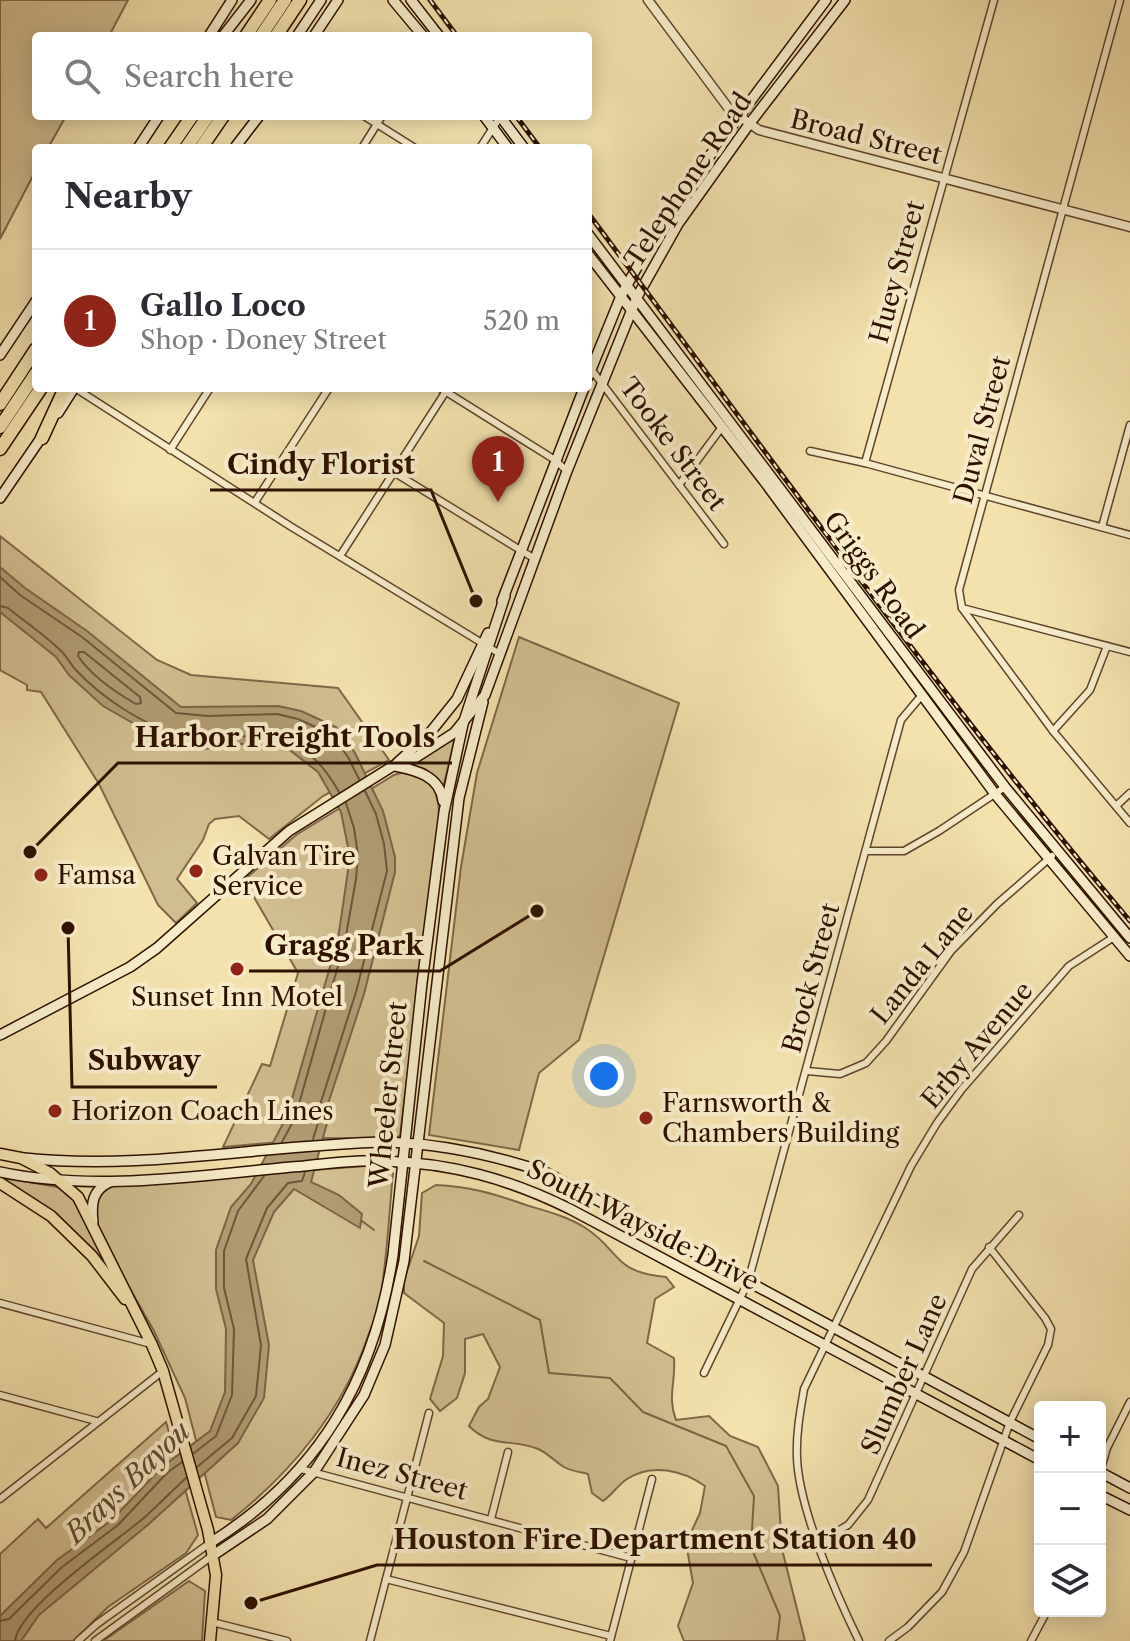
<!DOCTYPE html>
<meta charset="utf-8">
<style>
:root{--surface:#fff;--page:#f2f2f3;--text:#2b2b33;--muted:#7c7c81;--line:#e1e1e2;--accent:#8f2418}
body{margin:0;font-family:"Libre Caslon Text",serif;background:var(--page);color:var(--text)}
.controls{position:absolute;right:24px;bottom:24px;display:grid;overflow:hidden;border-radius:8px;box-shadow:0 4px 20px #0003}
.controls button{width:72px;height:72px;display:grid;place-items:center;padding:0;border:0;border-bottom:2px solid var(--line);background:var(--surface);color:var(--text);font:40px sans-serif}
.you{position:absolute;left:604px;top:1076px;width:28px;height:28px;margin:-20px;border:6px solid #fff;border-radius:50%;background:#1a73e8;box-shadow:0 0 0 12px #1a73e833}
.badge{display:grid;place-items:center;width:52px;height:52px;border-radius:50%;background:var(--accent);color:#fff;font-size:26px;font-weight:700}
.pin{position:absolute;translate:-50% -66px;filter:drop-shadow(0 2px 4px #0008)}
.pin::after{content:'';position:absolute;top:42px;width:28px;height:24px;background:inherit;clip-path:polygon(0 0,100% 0,50% 100%)}
.list{margin:0;padding:0;list-style:none}
h2{display:flex;justify-content:space-between;align-items:center;height:104px;margin:0;padding:0 32px;font-size:34px}
h2 small{font-size:26px;font-weight:400;color:var(--muted)}
.list li{display:grid;grid-template-columns:52px 1fr auto;gap:24px;align-items:center;box-sizing:border-box;height:144px;padding:0 32px;border-top:2px solid var(--line)}
.list b{display:block;font-size:30px;white-space:nowrap}
.list p{margin:0;font-size:26px;white-space:nowrap;color:var(--muted)}
.list em{font-size:26px;font-style:normal;color:var(--muted)}
.icon{flex:none;width:44px;height:44px;fill:none;stroke:currentColor;stroke-width:2;stroke-linecap:round;stroke-linejoin:round}
.map{position:relative;flex:none;width:1130px;height:1641px;overflow:hidden}
.search{position:absolute;background:var(--surface);box-shadow:0 4px 20px #0003;left:32px;top:32px;width:560px;height:88px;display:flex;align-items:center;gap:20px;box-sizing:border-box;padding:0 28px;border-radius:8px;color:var(--muted);font-size:30px}
.panel{position:absolute;background:var(--surface);box-shadow:0 4px 20px #0003;left:32px;top:144px;width:560px;height:248px;border-radius:8px}
.map>svg:first-child{display:block}
.green{fill:#d1be90;stroke:#7f6748;stroke-width:2}
.water{fill:#b09b73;stroke:#7c6345;stroke-width:2}
.lines{fill:none;stroke-linecap:round;stroke-linejoin:round}
.shore{stroke:#6e563a;stroke-width:2}
.stream{stroke:#7c6345;stroke-width:2}
.minor-casing{stroke:#5e442c;stroke-width:9}
.tertiary-casing{stroke:#5e442c;stroke-width:11}
.secondary-casing{stroke:#2d1000;stroke-width:12}
.primary-casing{stroke:#2d1000;stroke-width:13}
.motorway-casing{stroke:#2d1000;stroke-width:15}
.minor{stroke:#f7ecca;stroke-width:6}
.tertiary{stroke:#f7ecca;stroke-width:8}
.secondary{stroke:#f7ecca;stroke-width:9}
.primary{stroke:#f3e2ae;stroke-width:10}
.motorway{stroke:#f3e2ae;stroke-width:12}
.rail-casing{stroke:#2d1000;stroke-width:5}
.rail{stroke:#f7ecca;stroke-width:2;stroke-dasharray:6;stroke-linecap:butt}
.poi-dot{fill:#8f2418;stroke:#f7ecca;stroke-width:3}
.labels{text-anchor:middle;dominant-baseline:central;stroke-width:8;stroke-linejoin:round;paint-order:stroke}
.street-label{font-size:26px;fill:#2d1000;stroke:#f7ecca}
.poi-label{font-size:26px;fill:#2d1000;stroke:#f7ecca;text-anchor:start}
.water-label{font-size:28px;font-style:italic;fill:#61482e;stroke:#f7ecca}
.leader{fill:none;stroke:#2d1000;stroke-width:3}
.callout-dot{fill:#2d1000;stroke:#f7ecca;stroke-width:3}
.callout-label{font-size:28px;text-anchor:middle;font-weight:bold;fill:#2d1000;stroke:#f7ecca;stroke-width:8;stroke-linejoin:round;paint-order:stroke}
</style>
<div class="map">
<svg width="1130" height="1641" viewBox="0 0 1130 1641">
<rect width="100%" height="100%" fill="#f3e2ae"/>
<filter id="stains"><feTurbulence type="fractalNoise" baseFrequency=".0025" numOctaves="4"/><feColorMatrix values="0 0 0 0 .2 0 0 0 0 .09 0 0 0 0 .02 0 0 0 .5 -.17"/></filter>
<radialGradient id="worn" r=".72"><stop offset=".6" stop-color="#630" stop-opacity="0"/><stop offset="1" stop-color="#630" stop-opacity=".3"/></radialGradient>
<g class="green">
<polygon points="0,0 128,0 109,36 36,36 36,116 66,116 48,148 36,148 36,170 0,239"/>
<polygon points="0,536 157,660 191,675 338,688 389,760 323,796 269,839 239,816 215,819 209,824 203,840 177,879 197,903 176,923 158,905 99,784 41,692 27,690 27,685 0,670"/>
<polygon points="519,637 679,703 579,1040 539,1073 519,1150 429,1135 461,867 477,773"/>
<polygon points="451,739 454,742 444,784 441,784 425,769 415,766 414,762"/>
<path d="M404 772C432 781 439 786 439 817L400 1136 391 1139 322 1138 223 1147 262 1064 270 1066 298 973 244 880 296 835 394 775Z"/>
<path d="M378 1165 389 1168 393 1173C389 1215 387 1259 380 1301 378 1313 372 1325 368 1336 343 1410 292 1472 231 1520L216 1517 185 1398 154 1331 125 1280 94 1218V1204L100 1193 111 1186Z"/>
<polygon points="0,1177 63,1188 73,1198 104,1260 101,1262 0,1180"/>
<path d="M436 1185C468 1186 495 1194 526 1205 546 1211 566 1216 584 1227 621 1250 611 1272 666 1277L674 1287 655 1299 647 1343 674 1358C676 1382 667 1397 676 1420L709 1416 730 1436 758 1447 778 1486 782 1549 805 1641H684L678 1626 693 1583 686 1543 700 1513 705 1486C682 1470 652 1463 627 1479 618 1485 612 1495 603 1501L592 1493 588 1474C580 1472 571 1471 564 1467 555 1462 548 1453 538 1449 511 1438 492 1449 469 1426L479 1407 488 1399 500 1367 483 1334 465 1339V1373L457 1398 440 1411 430 1399 443 1356 444 1323 404 1293V1280L419 1236 422 1193Z"/>
<polygon points="166,1422 198,1535 186,1553 108,1607 73,1641 0,1641 0,1554 38,1519 46,1528"/>
<polygon points="189,1581 205,1591 202,1641 103,1641"/>
</g>
<polygon class="water" points="0,567 25,588 87,631 181,707 278,706 301,711 336,727 355,753 383,811 395,857 395,872 364,994 327,1107 327,1123 311,1182 339,1195 362,1214 360,1228 294,1189 274,1212 253,1260 269,1345 264,1398 238,1443 150,1523 39,1615 21,1641 0,1641 0,1616 57,1560 112,1520 162,1467 210,1431 225,1392 226,1329 216,1289 216,1250 231,1207 251,1184 287,1116 338,939 350,857 341,812 318,772 287,748 274,745 241,744 203,749 179,745 154,735 103,706 69,675 56,657 0,612"/>
<g class="lines">
<g class="shore">
<polyline points="0,577 20,595 82,637 176,713 208,716 277,714 298,719 331,734 348,757 359,779"/>
<path d="M0 606 8 608C25 622 45 635 61 651 67 656 70 664 76 670 103 699 141 723 179 736 196 742 210 738 227 737 283 733 311 742 339 792"/>
<path d="M79 652H84L140 697 141 703 136 704C115 692 92 677 78 656Z"/>
<polyline points="313,1139 318,1123 320,1105 356,992 387,871 384,844 376,814 365,791"/>
<polyline points="282,1142 295,1118 345,941 356,879 358,855 354,828 346,803"/>
<polyline points="194,1453 216,1436 232,1395 234,1329 224,1288 224,1251 238,1211 264,1176"/>
<polyline points="197,1467 232,1438 256,1396 261,1345 246,1259 267,1208 288,1183 302,1181 305,1172"/>
<polyline points="0,1621 9,1619 62,1567 118,1525 167,1473 182,1462"/>
<path d="M15 1641C19 1607 117 1541 145 1517 159 1504 172 1491 186 1478"/>
</g>
<g class="stream">
<polyline points="362,1221 374,1230"/>
<polyline points="424,1261 540,1320 549,1373 610,1378 643,1412 726,1446 754,1496 751,1547 780,1616 777,1641"/>
</g>
<defs>
<g id="minor">
<polyline points="1120,0 959,590 962,608 1053,731 1130,823"/>
<polyline points="364,116 415,148"/>
<polyline points="362,148 382,116"/>
<polyline points="480,148 500,117"/>
<polyline points="591,369 724,544"/>
<polyline points="75,388 290,526 500,654"/>
<polyline points="440,388 555,460 567,471"/>
<polyline points="170,450 210,388"/>
<polyline points="810,451 865,463 1130,535"/>
<polyline points="865,463 994,0"/>
<polyline points="395,473 535,559"/>
<polyline points="679,485 722,427"/>
<polyline points="255,502 329,388"/>
<polyline points="1102,527 1130,425"/>
<polyline points="340,556 448,388"/>
<polyline points="962,608 1130,652"/>
<polyline points="1053,731 1090,690 1107,646"/>
<polyline points="1116,806 1130,793"/>
<polyline points="866,851 904,851 939,831 1005,787"/>
<polyline points="807,1071 840,1074 866,1063 886,1041 951,951 997,904 1052,856"/>
<polyline points="0,1303 151,1344"/>
<polyline points="704,1373 748,1282 901,720 922,695"/>
<polyline points="0,1395 96,1421"/>
<polyline points="301,1469 631,1558"/>
<polyline points="1100,1472 1107,1448 1130,1402"/>
<polyline points="0,1499 163,1371"/>
<polyline points="491,1519 508,1452"/>
<polyline points="819,1542 848,1525 868,1500 972,1269 1019,1215"/>
<polyline points="386,1579 611,1636"/>
<polyline points="212,1622 287,1641"/>
<polyline points="78,1641 97,1624 210,1543"/>
<polyline points="95,1641 212,1556"/>
<polyline points="370,1641 429,1413"/>
<polyline points="610,1641 652,1479"/>
<path d="M859 1641C836 1594 799 1509 797 1458 796 1434 800 1412 804 1389L911 1166 937 1123 962 1089 1069 966 1114 937"/>
<polyline points="889,1641 908,1627 942,1592 964,1552 1010,1422 1048,1345 1051,1329 1045,1318 989,1247"/>
<polyline points="1031,1641 1047,1611"/>
</g>
<polyline id="tertiary" points="648,0 729,109 759,130 1130,227"/>
<g id="secondary">
<polyline points="393,0 423,36"/>
<polyline points="411,0 439,36"/>
<polyline points="209,36 232,0"/>
<polyline points="223,36 251,0"/>
<polyline points="297,36 321,0"/>
<polyline points="314,36 338,0"/>
<polyline points="484,116 508,148"/>
<polyline points="500,116 524,148"/>
<polyline points="236,146 259,116"/>
<polyline points="138,148 159,116"/>
<polyline points="588,234 1005,787 1130,938"/>
<polyline points="588,254 764,481 995,794 1130,956"/>
<polyline points="0,355 36,301"/>
<polyline points="588,377 621,296 667,213 826,0"/>
<polyline points="58,413 74,388"/>
<polyline points="0,498 43,435"/>
<polyline points="502,601 584,388"/>
<polyline points="397,763 429,734 457,699 488,633"/>
<path d="M395 766C416 770 440 776 443 801"/>
<polyline points="0,1035 130,967 157,948 289,831 393,766 415,758 454,733 485,695 567,471 637,297 678,224 750,123 845,0"/>
<path d="M24 1158C145 1171 266 1144 387 1142 442 1144 495 1155 547 1173L1040 1439"/>
<path d="M0 1172C99 1193 205 1174 304 1166 330 1163 357 1160 383 1161 452 1163 509 1179 570 1209L1040 1460"/>
<path d="M93 1222C91 1204 92 1190 110 1182"/>
<polyline points="1100,1472 1130,1488"/>
<polyline points="1100,1495 1130,1510"/>
<path d="M210 1543C319 1475 374 1380 393 1255L422 983 444 812 463 724 505 596"/>
<polyline points="212,1556 267,1519 314,1472 364,1395 385,1345 404,1261 459,798 483,702"/>
</g>
<g id="primary">
<polyline points="0,1154 21,1158 50,1173 78,1197 152,1345 163,1371 208,1530 216,1575 210,1641"/>
<polyline points="0,1183 51,1216 92,1256 125,1299"/>
</g>
<g id="motorway">
<polyline points="246,36 270,0"/>
<polyline points="261,36 285,0"/>
<polyline points="276,36 300,0"/>
<polyline points="170,148 192,116"/>
<polyline points="186,148 208,116"/>
<polyline points="201,148 223,116"/>
<polyline points="0,404 36,349"/>
<polyline points="0,427 36,373"/>
<polyline points="42,438 65,388"/>
<polyline points="0,449 41,388"/>
</g>
</defs>
<use href="#minor" class="minor-casing"/>
<use href="#tertiary" class="tertiary-casing"/>
<use href="#secondary" class="secondary-casing"/>
<use href="#primary" class="primary-casing"/>
<use href="#motorway" class="motorway-casing"/>
<use href="#minor" class="minor"/>
<use href="#tertiary" class="tertiary"/>
<use href="#secondary" class="secondary"/>
<use href="#primary" class="primary"/>
<use href="#motorway" class="motorway"/>
<defs>
<g id="rail">
<polyline points="430,0 457,36"/>
<polyline points="516,116 540,148"/>
<path d="M588 213C766 451 938 694 1130 921"/>
</g>
</defs>
<use href="#rail" class="rail-casing"/>
<use href="#rail" class="rail"/>
</g>
<g class="poi-dot">
<circle cx="196" cy="871" r="8"/>
<circle cx="41" cy="875" r="8"/>
<circle cx="237" cy="969" r="8"/>
<circle cx="55" cy="1111" r="8"/>
<circle cx="646" cy="1118" r="8"/>
</g>
<g class="labels">
<g class="street-label">
<text transform="translate(866 137) rotate(14)">Broad Street</text>
<text transform="translate(688 180) rotate(-56)">Telephone Road</text>
<text transform="translate(897 272) rotate(-75)">Huey Street</text>
<text transform="translate(982 430) rotate(-75)">Duval Street</text>
<text transform="translate(673 444) rotate(53)">Tooke Street</text>
<text transform="translate(874 575) rotate(54)">Griggs Road</text>
<text transform="translate(922 964) rotate(-51)">Landa Lane</text>
<text transform="translate(811 978) rotate(-75)">Brock Street</text>
<text transform="translate(977 1045) rotate(-50)">Erby Avenue</text>
<text transform="translate(388 1095) rotate(-84)">Wheeler Street</text>
<text transform="translate(643 1225) rotate(27)">South Wayside Drive</text>
<text transform="translate(904 1374) rotate(-66)">Slumber Lane</text>
<text transform="translate(402 1474) rotate(15)">Inez Street</text>
</g>
<g class="poi-label">
<text x="212" y="856">Galvan Tire<tspan x="212" dy="30">Service</tspan></text>
<text x="57" y="875">Famsa</text>
<text x="237" y="997" text-anchor="middle">Sunset Inn Motel</text>
<text x="662" y="1103">Farnsworth &amp;<tspan x="662" dy="30">Chambers Building</tspan></text>
<text x="71" y="1111">Horizon Coach Lines</text>
</g>
<g class="water-label">
<text transform="translate(127 1482) rotate(-44)">Brays Bayou</text>
</g>
</g>
<path class="leader" d="M476 601L431 490H210M30 852L118 763H452M537 911L440 971H249M68 928L72 1087H217M251 1603L377 1565H932"/>
<g class="callout-dot">
<circle cx="476" cy="601" r="8"/>
<circle cx="30" cy="852" r="8"/>
<circle cx="537" cy="911" r="8"/>
<circle cx="68" cy="928" r="8"/>
<circle cx="251" cy="1603" r="8"/>
</g>
<g class="callout-label">
<text x="321" y="474">Cindy Florist</text>
<text x="285" y="747">Harbor Freight Tools</text>
<text x="344" y="955">Gragg Park</text>
<text x="144" y="1070">Subway</text>
<text x="655" y="1549">Houston Fire Department Station 40</text>
</g>
<rect width="100%" height="100%" filter="url(#stains)"/>
<rect width="100%" height="100%" fill="url(#worn)"/>
</svg>
<div class="controls">
<button>+</button>
<button>−</button>
<button><svg class="icon" aria-label="layers" viewBox="0 0 24 24"><path d="M12 4l9 5-9 5-9-5zM3 14l9 5 9-5"/></svg></button>
</div>
<div class="you"></div>
<div class="pin badge" style="left:498px;top:502px">1</div>
<div class="search"><svg class="icon" aria-label="search" viewBox="0 0 24 24"><circle cx="10" cy="10" r="6"/><path d="M15 15l6 6"/></svg>Search here</div>
<section class="panel">
<h2>Nearby<small></small></h2>
<ul class="list">
<li><span class="badge">1</span><div><b>Gallo Loco</b><p>Shop · Doney Street</p></div><em>520 m</em></li>
</ul>
</section>
</div>
